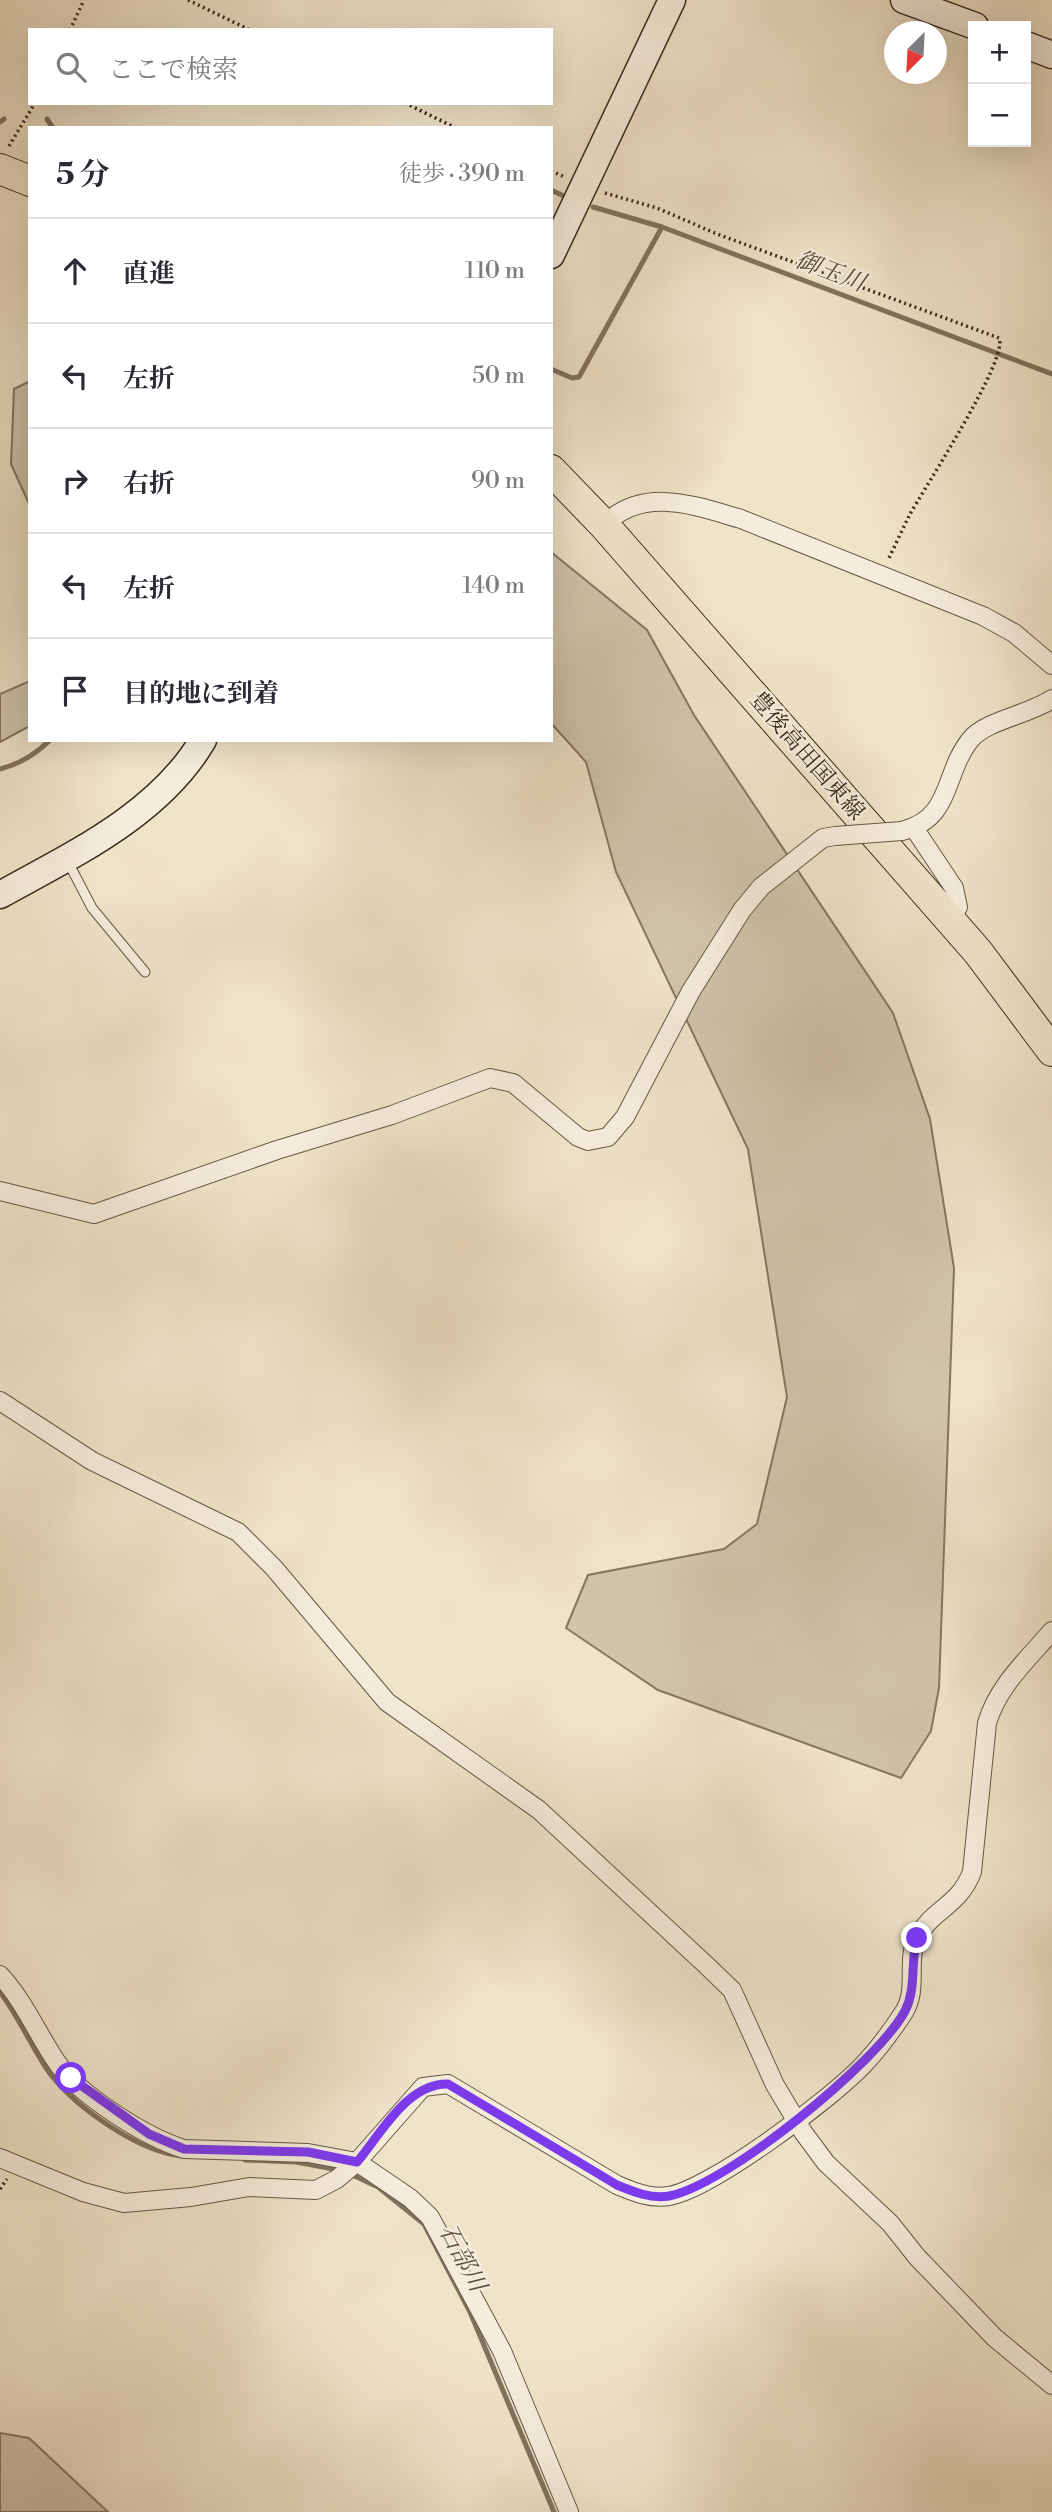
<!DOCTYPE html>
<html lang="ja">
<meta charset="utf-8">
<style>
:root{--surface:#fff;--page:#f7f7f7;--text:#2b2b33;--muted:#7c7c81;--line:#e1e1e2}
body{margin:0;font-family:"Libre Bodoni","Noto Serif JP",serif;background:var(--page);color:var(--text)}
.controls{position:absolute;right:21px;top:21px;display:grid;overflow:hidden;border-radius:0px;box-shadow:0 7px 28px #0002}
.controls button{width:63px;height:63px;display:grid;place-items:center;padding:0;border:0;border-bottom:2px solid var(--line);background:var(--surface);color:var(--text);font:35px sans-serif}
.compass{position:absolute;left:884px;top:21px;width:63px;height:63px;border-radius:50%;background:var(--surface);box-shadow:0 7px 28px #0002;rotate:204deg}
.stop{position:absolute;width:21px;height:21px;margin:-16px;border:5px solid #7c3aed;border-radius:50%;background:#fff}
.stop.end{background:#7c3aed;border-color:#fff;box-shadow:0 2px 7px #0008}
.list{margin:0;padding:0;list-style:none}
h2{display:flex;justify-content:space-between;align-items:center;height:91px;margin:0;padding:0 28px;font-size:30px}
h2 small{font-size:23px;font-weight:400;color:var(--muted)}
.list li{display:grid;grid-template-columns:46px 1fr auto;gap:21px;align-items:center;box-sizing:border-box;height:105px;padding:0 28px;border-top:2px solid var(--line)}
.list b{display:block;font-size:26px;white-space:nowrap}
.list em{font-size:23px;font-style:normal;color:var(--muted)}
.icon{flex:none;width:38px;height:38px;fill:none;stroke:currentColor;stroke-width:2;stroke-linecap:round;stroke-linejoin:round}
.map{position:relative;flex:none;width:1052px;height:2512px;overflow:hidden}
.search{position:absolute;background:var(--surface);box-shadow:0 7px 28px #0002;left:28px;top:28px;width:525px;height:77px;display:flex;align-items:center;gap:18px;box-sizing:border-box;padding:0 24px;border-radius:0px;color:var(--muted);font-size:26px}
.panel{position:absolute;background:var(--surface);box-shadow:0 7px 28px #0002;left:28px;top:126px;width:525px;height:616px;border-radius:0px}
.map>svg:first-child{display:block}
.green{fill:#d0c4ab;stroke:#847762;stroke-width:2}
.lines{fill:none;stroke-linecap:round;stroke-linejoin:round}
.stream{stroke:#80735e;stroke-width:5}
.lane-casing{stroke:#655844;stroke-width:11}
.street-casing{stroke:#655844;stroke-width:20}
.secondary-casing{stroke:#372a18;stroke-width:29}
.primary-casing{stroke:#372a18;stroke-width:32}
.path{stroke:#372a18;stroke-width:3.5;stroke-dasharray:2 3.5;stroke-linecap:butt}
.lane{stroke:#f5eddc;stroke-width:9}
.street{stroke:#f5eddc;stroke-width:18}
.secondary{stroke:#f5eddc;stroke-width:26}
.primary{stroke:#efe3c9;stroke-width:30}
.street-bridge-casing{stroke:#655844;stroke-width:20;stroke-linecap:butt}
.street-bridge{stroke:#f5eddc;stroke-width:18}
.route{stroke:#7c3aed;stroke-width:9}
.labels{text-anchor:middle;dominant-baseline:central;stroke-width:5;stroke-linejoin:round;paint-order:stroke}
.street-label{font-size:23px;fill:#372a18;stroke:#f5eddc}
.water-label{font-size:24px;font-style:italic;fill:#5b4f3b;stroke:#f5eddc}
</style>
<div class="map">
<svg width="1052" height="2512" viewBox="0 0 1052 2512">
<rect width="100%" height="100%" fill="#efe3c9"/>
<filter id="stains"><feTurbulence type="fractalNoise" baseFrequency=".00286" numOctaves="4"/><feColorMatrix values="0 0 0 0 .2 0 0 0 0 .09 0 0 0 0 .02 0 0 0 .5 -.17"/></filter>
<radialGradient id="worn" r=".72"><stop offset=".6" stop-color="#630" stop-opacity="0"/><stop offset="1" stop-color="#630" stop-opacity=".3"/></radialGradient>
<g class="green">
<polygon points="30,381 30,506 11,464 14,389"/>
<polygon points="551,552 647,630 694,715 893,1013 930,1119 954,1268 939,1688 931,1731 901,1778 658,1690 566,1628 588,1575 724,1549 757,1524 787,1397 748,1149 616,872 586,762 551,723"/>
<polygon points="30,681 30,726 0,742 0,694"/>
<polygon points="0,2433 29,2438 108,2512 0,2512"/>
</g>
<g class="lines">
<g class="stream">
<polyline points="47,119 53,128"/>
<polyline points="0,122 4,119"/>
<polyline points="551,190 566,197"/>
<polyline points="593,207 662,227 1052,374"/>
<polyline points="551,369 572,378 579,377 662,227"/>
<path d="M0 769C20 764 35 755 50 740"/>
<path d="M0 1992C20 2018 33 2051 51 2075 77 2108 140 2153 183 2156"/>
<polyline points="245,2160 296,2162 339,2170"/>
<polyline points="348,2173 378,2187 424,2224 470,2312 554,2512"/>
</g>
<defs>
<polyline id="lane" points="67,860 92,908 145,972"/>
<g id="street">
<path d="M604 525C643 486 693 505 741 519L983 616 1014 633 1052 665"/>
<polyline points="914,828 954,888 958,907 950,921"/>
<path d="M902 831C953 818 943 774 970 740 986 720 1029 715 1052 699"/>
<polyline points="0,1191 94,1214 277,1150 392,1115 490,1078 513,1083 578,1137 588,1141 608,1137 625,1117 691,991 742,910 761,887 823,838 835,836"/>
<polyline points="0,1401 92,1461 238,1532 274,1568 387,1702 539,1810 705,1964 732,1990 775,2085 803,2132 826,2163 890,2223 917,2257 995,2338 1052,2385"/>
<path d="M0 1975C24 2001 37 2033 56 2061 78 2095 146 2137 184 2149L308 2153 357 2162 410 2198 430 2217 502 2351 569 2512"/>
<path d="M0 2158 83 2192 124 2203 191 2197 249 2187 316 2190 337 2179 357 2162 423 2087 448 2084 617 2185C634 2192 650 2199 669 2196 711 2189 834 2097 865 2063 879 2048 893 2029 904 2012 919 1988 905 1960 918 1936 933 1909 959 1906 972 1872L987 1723C998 1686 1027 1660 1052 1631"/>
</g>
<g id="secondary">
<polyline points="904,0 975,26"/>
<polyline points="1026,45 1052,55"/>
<polyline points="551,255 672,0"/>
<path d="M0 895C72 855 159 815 203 740"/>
</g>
<g id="primary">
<polyline points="0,169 30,181"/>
<polyline points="551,470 604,525 978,952 1052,1051"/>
</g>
</defs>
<use href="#lane" class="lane-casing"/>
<use href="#street" class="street-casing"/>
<use href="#secondary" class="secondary-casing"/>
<use href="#primary" class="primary-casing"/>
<g class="path">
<polyline points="188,0 250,30"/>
<polyline points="70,30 84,0"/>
<polyline points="405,103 456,128"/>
<polyline points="9,146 35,103"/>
<polyline points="551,171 565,177"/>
<path d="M605 193 657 208 717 234 999 338C1009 359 923 490 909 516 902 530 895 546 888 560"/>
<polyline points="0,2189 7,2179"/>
</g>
<use href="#lane" class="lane"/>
<use href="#street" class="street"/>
<use href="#secondary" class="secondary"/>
<use href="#primary" class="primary"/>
<defs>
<polyline id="street-bridge" points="835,836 902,831"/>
</defs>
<use href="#street-bridge" class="street-bridge-casing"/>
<use href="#street-bridge" class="street-bridge"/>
</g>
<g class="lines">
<path class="route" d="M71 2078 149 2134 184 2149 308 2152 357 2162C381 2134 407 2083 448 2084L617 2185C634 2192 651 2199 669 2196 727 2185 877 2063 905 2011 917 1987 910 1963 917 1938"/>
</g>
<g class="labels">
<g class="street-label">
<text transform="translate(807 756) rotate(49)">豊後高田国東線</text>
</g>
<g class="water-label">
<text transform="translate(830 272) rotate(21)">御玉川</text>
<text transform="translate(462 2258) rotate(62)">石部川</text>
</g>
</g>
<rect width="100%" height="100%" filter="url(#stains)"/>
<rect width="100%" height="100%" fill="url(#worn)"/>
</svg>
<div class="controls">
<button>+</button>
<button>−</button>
</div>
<svg class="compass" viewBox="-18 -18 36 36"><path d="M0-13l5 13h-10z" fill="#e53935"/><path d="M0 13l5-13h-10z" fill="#7c7c81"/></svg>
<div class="stop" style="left:71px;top:2078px"></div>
<div class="stop end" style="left:917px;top:1938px"></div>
<div class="search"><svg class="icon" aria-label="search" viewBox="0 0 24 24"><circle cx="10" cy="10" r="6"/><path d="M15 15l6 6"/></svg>ここで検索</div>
<section class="panel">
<h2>5 分<small>徒歩 · 390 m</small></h2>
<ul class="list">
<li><svg class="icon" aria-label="ahead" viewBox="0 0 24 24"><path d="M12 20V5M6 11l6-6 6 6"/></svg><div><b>直進</b></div><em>110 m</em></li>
<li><svg class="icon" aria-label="left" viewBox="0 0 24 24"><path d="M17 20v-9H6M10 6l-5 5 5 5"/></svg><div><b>左折</b></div><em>50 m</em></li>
<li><svg class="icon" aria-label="right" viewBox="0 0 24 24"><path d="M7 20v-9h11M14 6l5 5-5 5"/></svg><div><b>右折</b></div><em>90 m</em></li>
<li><svg class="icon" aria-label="left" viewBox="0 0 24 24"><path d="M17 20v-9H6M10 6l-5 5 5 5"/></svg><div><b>左折</b></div><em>140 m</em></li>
<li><svg class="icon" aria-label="arrive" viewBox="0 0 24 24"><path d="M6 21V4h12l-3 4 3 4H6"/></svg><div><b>目的地に到着</b></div></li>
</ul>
</section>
</div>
